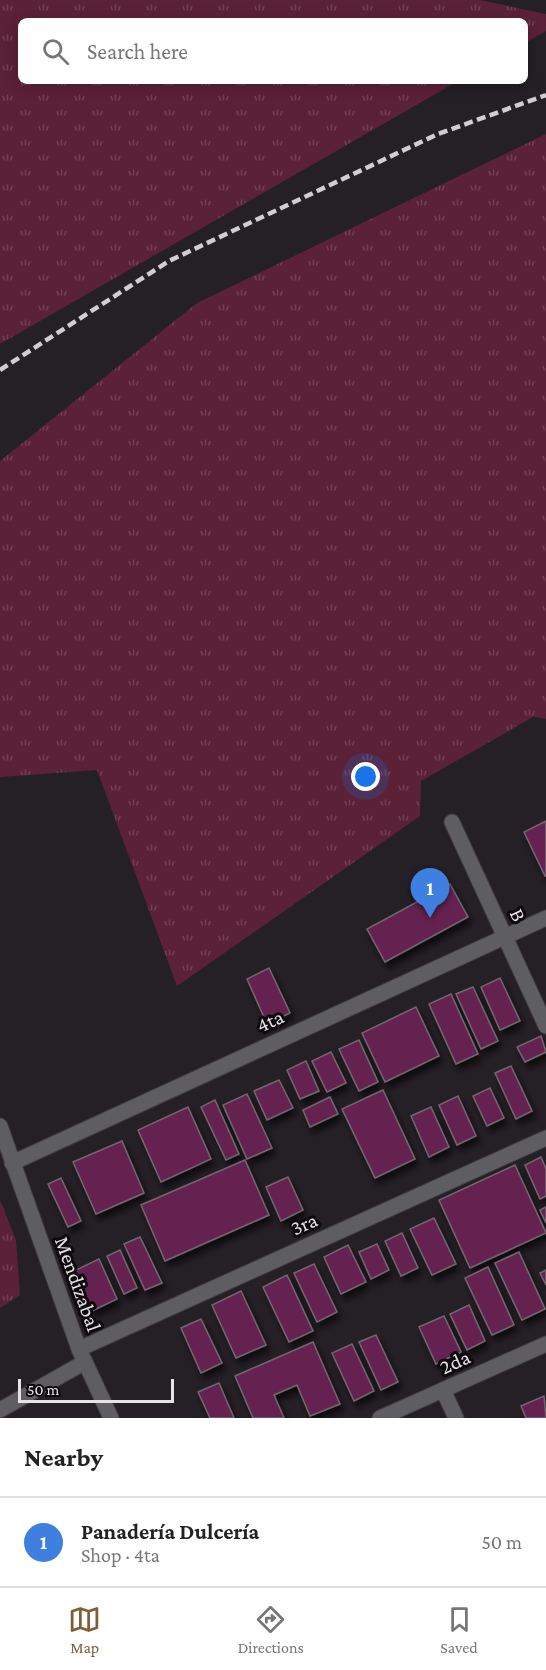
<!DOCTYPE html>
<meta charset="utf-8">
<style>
:root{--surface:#fff;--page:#f2f2f2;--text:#222;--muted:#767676;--line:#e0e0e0;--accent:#835b35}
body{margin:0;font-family:"Crimson Pro",serif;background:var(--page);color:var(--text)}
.scale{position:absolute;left:18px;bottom:15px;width:156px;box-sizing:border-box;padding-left:6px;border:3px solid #e6e2e6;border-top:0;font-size:16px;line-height:21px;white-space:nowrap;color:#e6e2e6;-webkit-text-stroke:4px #0d0a0d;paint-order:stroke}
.you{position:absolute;left:366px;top:777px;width:21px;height:21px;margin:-15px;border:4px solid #fff;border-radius:50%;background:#1a73e8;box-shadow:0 0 0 9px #1a73e833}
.badge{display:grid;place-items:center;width:39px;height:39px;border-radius:50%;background:var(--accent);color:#fff;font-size:20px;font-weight:700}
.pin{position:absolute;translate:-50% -50px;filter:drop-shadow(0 2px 3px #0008)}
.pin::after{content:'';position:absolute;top:32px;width:21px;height:18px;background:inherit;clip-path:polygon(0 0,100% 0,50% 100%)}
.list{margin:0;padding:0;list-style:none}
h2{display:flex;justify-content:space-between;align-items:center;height:78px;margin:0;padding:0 24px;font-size:26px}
h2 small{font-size:20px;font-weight:400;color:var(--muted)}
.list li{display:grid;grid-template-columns:39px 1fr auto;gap:18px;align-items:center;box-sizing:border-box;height:90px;padding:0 24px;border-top:2px solid var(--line)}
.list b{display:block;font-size:22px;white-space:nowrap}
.list p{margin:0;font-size:20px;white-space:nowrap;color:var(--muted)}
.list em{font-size:20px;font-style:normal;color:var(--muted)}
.icon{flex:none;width:33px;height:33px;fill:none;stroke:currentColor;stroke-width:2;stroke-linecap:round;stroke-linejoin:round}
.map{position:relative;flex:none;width:546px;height:1418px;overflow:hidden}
.search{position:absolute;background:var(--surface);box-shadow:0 3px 15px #0003;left:18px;right:18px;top:18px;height:66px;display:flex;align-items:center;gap:15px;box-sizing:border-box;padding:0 21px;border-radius:9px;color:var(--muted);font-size:22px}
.sheet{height:168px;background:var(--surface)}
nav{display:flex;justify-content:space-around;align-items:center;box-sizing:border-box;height:84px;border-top:2px solid var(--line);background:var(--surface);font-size:16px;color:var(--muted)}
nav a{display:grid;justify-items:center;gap:3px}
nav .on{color:var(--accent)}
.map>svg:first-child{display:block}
.grass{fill:url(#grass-tufts)}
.building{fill:#652151;stroke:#71676d;stroke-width:1.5;filter:url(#shadow)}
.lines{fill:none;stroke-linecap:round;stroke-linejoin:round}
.minor-casing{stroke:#403a41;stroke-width:17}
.minor{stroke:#5e5d61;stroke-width:15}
.rail{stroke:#d1cdd1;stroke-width:4.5;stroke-dasharray:9 4.5;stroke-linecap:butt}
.labels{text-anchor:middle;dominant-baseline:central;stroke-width:6;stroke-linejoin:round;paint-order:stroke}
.street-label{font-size:21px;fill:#e6e2e6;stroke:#0d0a0d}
</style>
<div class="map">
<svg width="546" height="1418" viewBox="0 0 546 1418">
<defs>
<pattern id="grass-tufts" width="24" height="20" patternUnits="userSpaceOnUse" patternTransform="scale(1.5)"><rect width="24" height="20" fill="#5b2136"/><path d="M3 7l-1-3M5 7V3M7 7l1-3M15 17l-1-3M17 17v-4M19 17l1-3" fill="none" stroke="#734153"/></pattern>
<filter id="shadow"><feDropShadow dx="3.5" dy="6" stdDeviation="3" flood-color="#0009"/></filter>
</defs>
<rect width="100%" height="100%" fill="#251f26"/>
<g class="grass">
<polygon points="0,0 480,0 546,14 546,31 525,43 525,21 21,21 21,81 458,81 0,344"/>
<polygon points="546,134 546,719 533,717 421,781 420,816 177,986 97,770 0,777 0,461 197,303"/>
<polygon points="0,1200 16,1240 20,1295 0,1308"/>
</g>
<g class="building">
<polygon points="546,821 546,876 545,876 524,832"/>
<polygon points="450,884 468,917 385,962 367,929"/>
<polygon points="269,968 290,1013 267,1024 247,979"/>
<polygon points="500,978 520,1021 500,1030 481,987"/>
<polygon points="473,987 498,1041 481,1049 456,994"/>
<polygon points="451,994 478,1054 456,1064 429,1004"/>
<polygon points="416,1007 439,1056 385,1082 362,1033"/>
<polygon points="541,1036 546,1052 525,1062 517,1047"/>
<polygon points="359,1040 378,1082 359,1091 339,1049"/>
<polygon points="331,1052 346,1083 327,1092 312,1061"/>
<polygon points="306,1061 319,1091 300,1099 287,1070"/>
<polygon points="511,1066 532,1111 516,1119 495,1073"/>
<polygon points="279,1080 293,1108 267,1120 254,1091"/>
<polygon points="490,1088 504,1118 487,1126 473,1096"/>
<polygon points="383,1090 415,1159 375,1178 342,1109"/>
<polygon points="247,1094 272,1148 247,1159 223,1105"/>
<polygon points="458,1096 476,1136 457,1145 439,1105"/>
<polygon points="330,1097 338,1114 310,1127 303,1110"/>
<polygon points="215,1100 239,1154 226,1160 201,1107"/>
<polygon points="188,1107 211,1159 161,1182 138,1130"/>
<polygon points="431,1107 449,1147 429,1157 411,1116"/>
<polygon points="122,1141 144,1193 96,1214 73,1162"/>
<polygon points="541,1157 546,1169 546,1196 540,1199 525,1165"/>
<polygon points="245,1160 269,1215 165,1261 141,1205"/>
<polygon points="515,1165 546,1233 470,1268 439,1200"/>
<polygon points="288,1177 303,1210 281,1221 266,1187"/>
<polygon points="61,1178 81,1221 68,1227 48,1184"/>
<polygon points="546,1207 546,1223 540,1210"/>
<polygon points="434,1218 456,1264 432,1275 410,1229"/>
<polygon points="402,1233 418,1268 401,1276 385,1241"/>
<polygon points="140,1237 162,1283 145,1290 124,1244"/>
<polygon points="377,1244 389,1270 371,1279 359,1252"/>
<polygon points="348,1245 366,1282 341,1294 324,1257"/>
<polygon points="120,1250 137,1288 124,1294 107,1256"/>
<polygon points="519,1252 545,1309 522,1320 495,1263"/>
<polygon points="99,1259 117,1299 92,1311 74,1271"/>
<polygon points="314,1264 337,1312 317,1322 294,1273"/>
<polygon points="488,1267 514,1325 492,1335 465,1278"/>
<polygon points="546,1270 546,1285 540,1273"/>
<polygon points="287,1275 313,1331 289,1342 263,1287"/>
<polygon points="241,1291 266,1345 236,1358 212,1305"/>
<polygon points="469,1305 485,1341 467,1350 450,1314"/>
<polygon points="444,1316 461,1352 436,1364 419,1327"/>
<polygon points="201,1319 222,1363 201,1373 181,1328"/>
<polygon points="376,1335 398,1382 381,1390 359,1342"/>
<polygon points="313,1342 340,1404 310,1416 297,1385 274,1395 284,1418 253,1418 235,1376"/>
<polygon points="352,1344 374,1391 354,1401 332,1353"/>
<polygon points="219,1383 234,1418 210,1418 198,1392"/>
<polygon points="544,1396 546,1418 526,1418 521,1406"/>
</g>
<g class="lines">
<defs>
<g id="minor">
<polyline points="452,822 546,1026"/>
<polyline points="0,1126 79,1349 111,1418"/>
<polyline points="12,1163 546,918"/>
<polyline points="79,1349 546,1138"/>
<polyline points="443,1390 456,1418"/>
<polyline points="0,1410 85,1362"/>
<polyline points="380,1418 546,1344"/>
</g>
</defs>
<use href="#minor" class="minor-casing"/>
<use href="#minor" class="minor"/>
<polyline class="rail" points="0,370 169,261 438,134 546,95"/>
</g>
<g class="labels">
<g class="street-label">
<text transform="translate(518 915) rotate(65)">B</text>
<text transform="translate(270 1021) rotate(-25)">4ta</text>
<text transform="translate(304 1224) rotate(-24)">3ra</text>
<text transform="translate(78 1284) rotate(70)">Mendizabal</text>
<text transform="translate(455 1362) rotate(-24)">2da</text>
</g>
</g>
</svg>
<div class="scale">50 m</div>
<div class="you"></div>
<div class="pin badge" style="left:430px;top:918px;background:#3f7fe0">1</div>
<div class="search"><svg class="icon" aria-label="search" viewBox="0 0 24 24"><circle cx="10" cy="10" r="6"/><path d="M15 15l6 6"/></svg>Search here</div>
</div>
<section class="sheet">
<h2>Nearby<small></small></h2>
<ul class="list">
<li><span class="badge" style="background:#3f7fe0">1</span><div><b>Panadería Dulcería</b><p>Shop · 4ta</p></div><em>50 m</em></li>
</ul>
</section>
<nav>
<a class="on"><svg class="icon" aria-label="map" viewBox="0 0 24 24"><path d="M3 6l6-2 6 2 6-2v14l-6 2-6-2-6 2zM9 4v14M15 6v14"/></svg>Map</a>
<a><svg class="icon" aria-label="directions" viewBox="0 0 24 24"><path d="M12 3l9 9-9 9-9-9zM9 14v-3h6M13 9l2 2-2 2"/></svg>Directions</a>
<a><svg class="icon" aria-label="saved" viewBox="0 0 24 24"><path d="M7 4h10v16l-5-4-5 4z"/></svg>Saved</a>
</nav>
